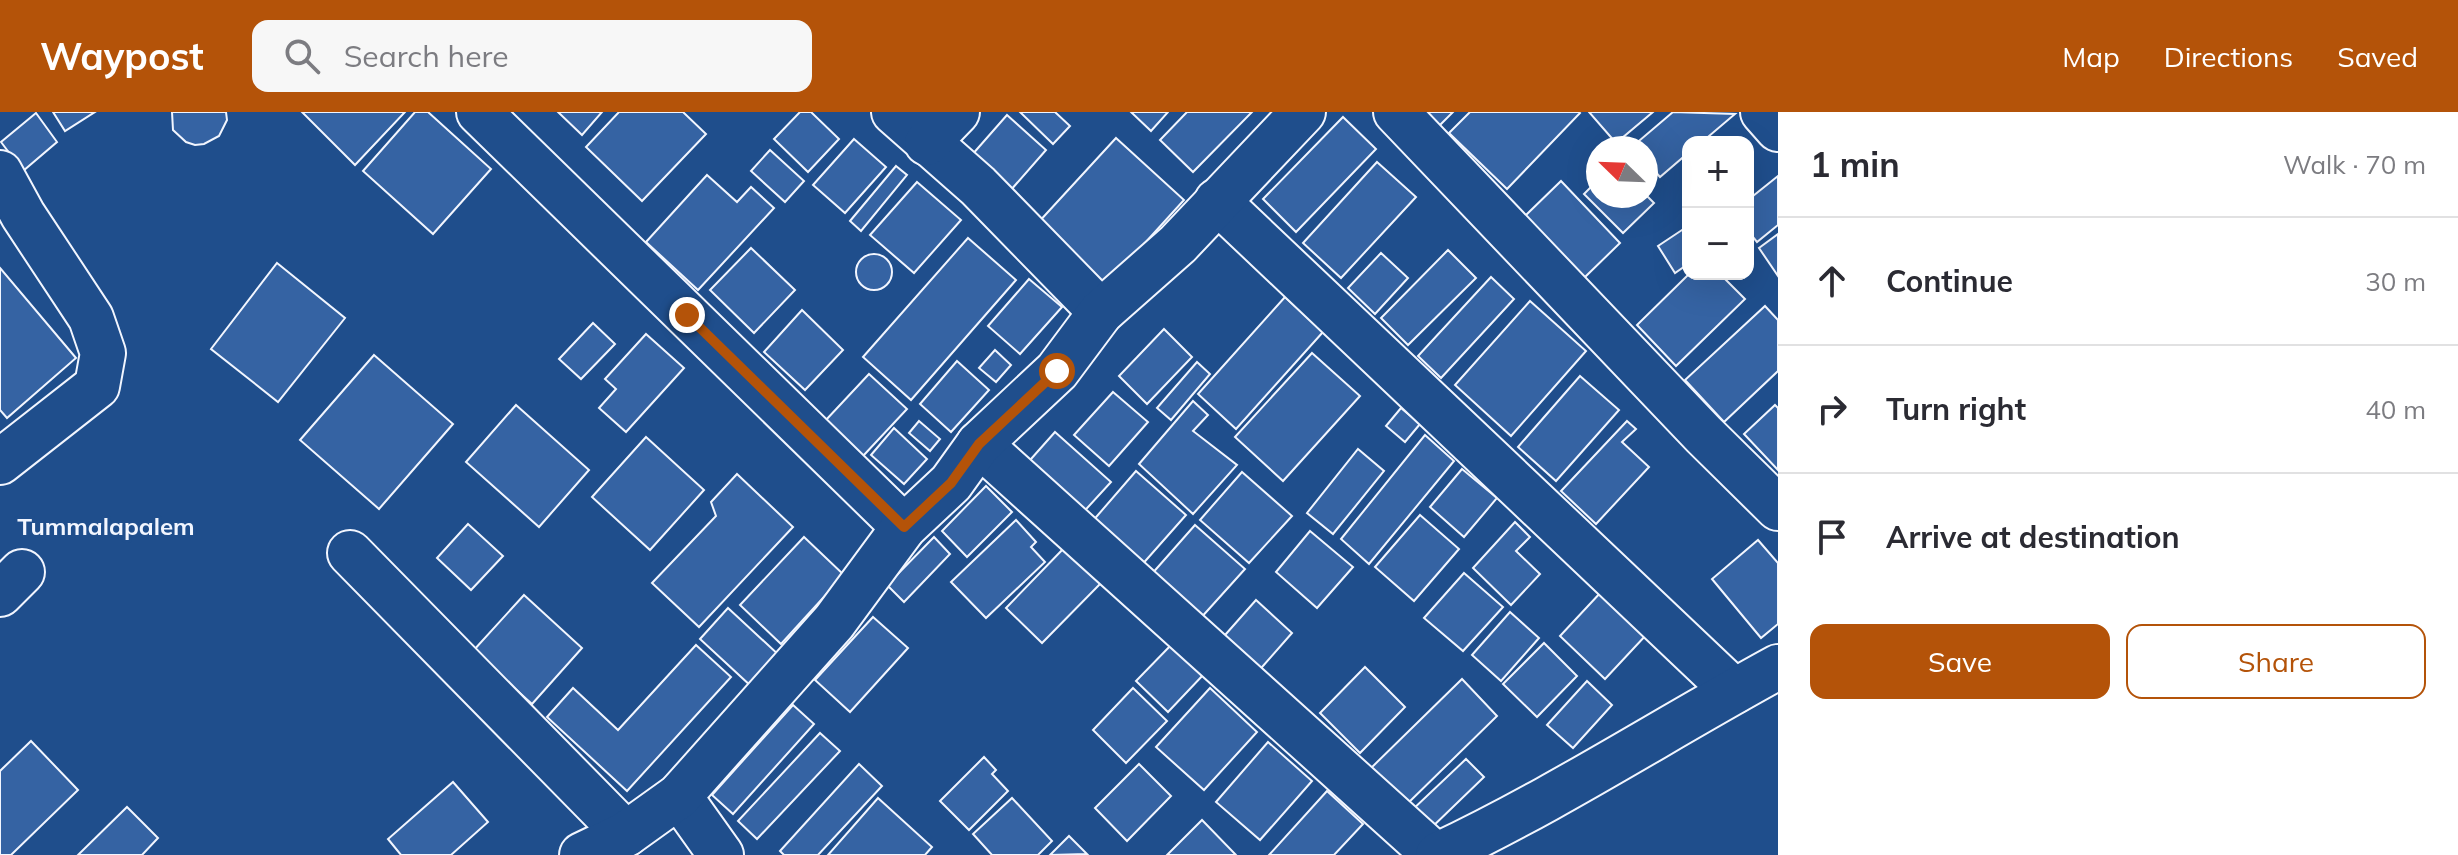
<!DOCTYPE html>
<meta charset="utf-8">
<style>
:root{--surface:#fff;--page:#f7f7f7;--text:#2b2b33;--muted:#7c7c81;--line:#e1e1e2;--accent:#b45309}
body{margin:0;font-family:Mulish,sans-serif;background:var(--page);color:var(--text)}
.controls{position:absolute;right:24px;top:24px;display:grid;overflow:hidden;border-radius:16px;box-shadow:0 8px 32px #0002}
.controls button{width:72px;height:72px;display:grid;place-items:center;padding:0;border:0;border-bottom:2px solid var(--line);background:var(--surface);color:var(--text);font:40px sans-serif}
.compass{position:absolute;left:1586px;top:24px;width:72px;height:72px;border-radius:50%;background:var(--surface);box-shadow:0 8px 32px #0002;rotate:293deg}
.stop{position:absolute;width:24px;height:24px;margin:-18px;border:6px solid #b45309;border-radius:50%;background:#fff}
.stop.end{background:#b45309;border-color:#fff;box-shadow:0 2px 8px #0008}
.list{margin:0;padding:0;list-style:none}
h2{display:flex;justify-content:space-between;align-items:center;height:104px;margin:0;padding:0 32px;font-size:34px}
h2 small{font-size:26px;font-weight:400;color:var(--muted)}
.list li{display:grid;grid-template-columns:52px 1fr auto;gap:24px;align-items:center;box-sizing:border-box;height:128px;padding:0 32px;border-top:2px solid var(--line)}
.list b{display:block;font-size:30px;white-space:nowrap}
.list em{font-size:26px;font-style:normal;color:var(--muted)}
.actions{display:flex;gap:16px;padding:24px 32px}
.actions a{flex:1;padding:18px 0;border:2px solid var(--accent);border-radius:16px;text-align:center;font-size:28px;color:var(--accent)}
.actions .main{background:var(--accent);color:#fff}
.icon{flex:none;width:44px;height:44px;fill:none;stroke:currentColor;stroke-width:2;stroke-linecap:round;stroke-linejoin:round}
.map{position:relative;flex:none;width:1778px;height:743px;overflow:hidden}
header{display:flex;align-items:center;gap:48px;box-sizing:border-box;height:112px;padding:0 40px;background:var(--accent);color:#fff}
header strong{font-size:38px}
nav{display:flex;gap:44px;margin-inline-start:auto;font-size:28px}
.search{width:560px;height:72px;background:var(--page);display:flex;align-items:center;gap:20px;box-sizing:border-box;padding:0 28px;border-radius:16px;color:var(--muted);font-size:30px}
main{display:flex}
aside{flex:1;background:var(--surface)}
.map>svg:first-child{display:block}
.building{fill:#3563a3;stroke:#f2f6ff;stroke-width:2}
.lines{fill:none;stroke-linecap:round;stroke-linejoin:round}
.street-casing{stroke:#f2f6ff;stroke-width:48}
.street{stroke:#1f4e8c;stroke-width:44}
.route{stroke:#b45309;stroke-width:10}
.labels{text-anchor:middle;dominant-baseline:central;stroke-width:6;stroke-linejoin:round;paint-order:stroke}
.quarter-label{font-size:24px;font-weight:bold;fill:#f2f6ff;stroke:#1f4e8c}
</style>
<header>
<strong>Waypost</strong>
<div class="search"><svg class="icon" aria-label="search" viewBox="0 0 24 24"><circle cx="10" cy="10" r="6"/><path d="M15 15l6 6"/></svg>Search here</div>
<nav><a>Map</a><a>Directions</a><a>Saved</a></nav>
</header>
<main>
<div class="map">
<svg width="1778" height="743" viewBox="0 0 1778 743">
<rect width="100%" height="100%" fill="#1f4e8c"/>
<g class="building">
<polygon points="53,0 95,0 65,19"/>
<polygon points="172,0 226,0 227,8 219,24 204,32 195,33 186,30 173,18"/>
<polygon points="302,0 405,0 355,53"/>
<polygon points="415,0 428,0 491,57 433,122 363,59"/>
<polygon points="558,0 602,0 582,23"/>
<polygon points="619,0 683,0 706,22 642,89 586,35"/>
<polygon points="800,0 811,0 839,27 808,60 774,27"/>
<polygon points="1020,0 1055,0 1070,14 1053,32"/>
<polygon points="1131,0 1168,0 1151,19"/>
<polygon points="1187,0 1252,0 1193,60 1160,28"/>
<polygon points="1426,0 1453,0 1439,14"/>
<polygon points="1470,0 1579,0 1580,1 1507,77 1449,21"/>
<polygon points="1589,0 1653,0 1616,31"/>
<polygon points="1673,0 1735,2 1702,30 1688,30 1688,41 1660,65 1646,49 1646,36 1633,34"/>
<polygon points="36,1 57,30 23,59 1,30"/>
<polygon points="1007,3 1046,38 1010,79 971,44"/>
<polygon points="1343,5 1376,37 1296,120 1263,87"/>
<polygon points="1116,26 1184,88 1104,176 1036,113"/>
<polygon points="854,27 886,55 845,101 813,73"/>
<polygon points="770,38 804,69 785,90 751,59"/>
<polygon points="1377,50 1416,85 1341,166 1303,131"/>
<polygon points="896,54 907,63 861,119 850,109"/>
<polygon points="707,63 737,90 751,75 774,96 698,178 646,130"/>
<polygon points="1778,64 1778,113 1757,130 1748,119 1748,88"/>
<polygon points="1598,68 1598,84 1646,83 1654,91 1623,121 1584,82"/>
<polygon points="1561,69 1620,131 1584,166 1525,104"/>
<polygon points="917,70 961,108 914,161 870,123"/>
<polygon points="1688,114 1688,152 1675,161 1658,134"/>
<polygon points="1778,122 1778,164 1759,136"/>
<polygon points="968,126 1016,168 911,288 863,245"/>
<polygon points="751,136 795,178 754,221 710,178"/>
<polygon points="1448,138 1476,166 1408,233 1381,206"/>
<polygon points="1381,141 1408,166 1375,202 1348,176"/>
<circle cx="874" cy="160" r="18"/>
<polygon points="277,151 345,206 278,290 211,237"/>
<polygon points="0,156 76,246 7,306 0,298"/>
<polygon points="1689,162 1720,162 1745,187 1676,254 1637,213"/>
<polygon points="1491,165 1514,187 1441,266 1418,244"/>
<polygon points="1029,167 1062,195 1020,242 988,214"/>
<polygon points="1285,185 1323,220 1236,317 1198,282"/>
<polygon points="1530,189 1586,239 1511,324 1455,273"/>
<polygon points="1765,194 1778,208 1778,259 1724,310 1685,268"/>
<polygon points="802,198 843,238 805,278 764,240"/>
<polygon points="593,211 615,232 581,267 559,247"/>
<polygon points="1164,217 1192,245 1147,292 1119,264"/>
<polygon points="646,222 684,256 626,320 599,296 616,277 605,267"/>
<polygon points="995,238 1011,253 996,270 979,256"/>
<polygon points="1312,241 1360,284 1283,369 1235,325"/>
<polygon points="374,243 453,312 379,397 300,328"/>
<polygon points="957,249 989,278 951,320 920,292"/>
<polygon points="1197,250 1210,262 1171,308 1157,296"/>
<polygon points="869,262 907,297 863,344 825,309"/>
<polygon points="1580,264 1619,298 1556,369 1518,335"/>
<polygon points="1113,280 1148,310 1109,354 1074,323"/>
<polygon points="1193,289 1208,303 1193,319 1237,353 1193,402 1139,352"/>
<polygon points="516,293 589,358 539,415 466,350"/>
<polygon points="1775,293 1778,296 1778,358 1744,322"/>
<polygon points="1401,296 1420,312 1405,330 1386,314"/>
<polygon points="919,309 940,327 930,339 909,321"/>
<polygon points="1627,309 1636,317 1622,330 1649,355 1596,412 1561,379"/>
<polygon points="894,316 927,347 904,372 871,343"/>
<polygon points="1055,320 1111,370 1078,406 1023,356"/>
<polygon points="1425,323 1454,349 1369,452 1341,427"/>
<polygon points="646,325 704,378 650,438 592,385"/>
<polygon points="1358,337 1384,359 1333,422 1307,401"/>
<polygon points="1462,357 1497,386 1464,425 1430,395"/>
<polygon points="1136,359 1186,403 1140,455 1091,411"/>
<polygon points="1242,360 1292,404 1249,451 1200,408"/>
<polygon points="737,362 793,415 699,515 652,471 716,404 711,390"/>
<polygon points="986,374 1012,400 967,445 942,419"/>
<polygon points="1420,403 1459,437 1414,489 1375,455"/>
<polygon points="1016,408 1036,430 1031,435 1045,450 986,506 951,470"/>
<polygon points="1515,410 1530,425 1516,439 1540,462 1511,493 1473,456"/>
<polygon points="468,412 503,444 471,478 437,446"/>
<polygon points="1195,413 1245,457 1199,508 1150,464"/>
<polygon points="1310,419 1353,455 1317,496 1276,460"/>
<polygon points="804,425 844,463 781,532 740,493"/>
<polygon points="934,425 950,442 904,490 887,473"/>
<polygon points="1758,428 1778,451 1778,512 1761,526 1712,467"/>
<polygon points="1065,435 1102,470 1042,531 1006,496"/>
<polygon points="1464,461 1503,495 1463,539 1424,506"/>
<polygon points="1602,479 1647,522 1605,567 1560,524"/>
<polygon points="524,483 582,536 532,592 473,539"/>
<polygon points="1256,488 1292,521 1255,563 1218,531"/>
<polygon points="728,496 781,545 752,575 700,527"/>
<polygon points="1510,500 1539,526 1501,569 1472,543"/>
<polygon points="873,505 908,536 850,600 815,568"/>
<polygon points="1174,530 1205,561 1168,600 1136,569"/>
<polygon points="1544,531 1577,564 1537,605 1503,572"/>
<polygon points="696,533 731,565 627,679 547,605 573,576 618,618"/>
<polygon points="1365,555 1405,595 1360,641 1320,601"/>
<polygon points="1462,567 1497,604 1403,696 1368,659"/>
<polygon points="1587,569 1612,593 1573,636 1547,613"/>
<polygon points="1133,576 1167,609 1126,651 1093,618"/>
<polygon points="1210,576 1257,620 1204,678 1156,635"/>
<polygon points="793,593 814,612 733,702 712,683"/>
<polygon points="820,621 840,639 757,727 738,709"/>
<polygon points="31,629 78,678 11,743 0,743 0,659"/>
<polygon points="1268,630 1312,669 1260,728 1216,690"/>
<polygon points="984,645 996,658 992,662 1008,679 969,718 940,689"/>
<polygon points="1466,647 1484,665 1428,719 1410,700"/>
<polygon points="859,652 882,674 818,743 784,743 780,739"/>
<polygon points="1139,652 1171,684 1127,729 1095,696"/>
<polygon points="453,670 488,710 451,743 401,743 388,727"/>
<polygon points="1327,679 1363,712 1334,743 1269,743"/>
<polygon points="878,686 932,735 925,743 828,743"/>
<polygon points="1012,686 1052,729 1038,743 992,743 973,722"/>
<polygon points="127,695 158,726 142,743 78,743"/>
<polygon points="1202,708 1236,743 1167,743"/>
<polygon points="1069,724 1087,742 1050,743"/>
</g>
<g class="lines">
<defs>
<g id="street">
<polyline points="479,0 904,415"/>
<polyline points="894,0 978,74 1101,200"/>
<polyline points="1396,0 1704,323 1778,396"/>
<polyline points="1763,0 1778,17"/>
<polyline points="927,31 957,0"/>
<polyline points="0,61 23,103 91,206 103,241 97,274 0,350"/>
<polyline points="1217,89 1734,579"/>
<polyline points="979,332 1435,743"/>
<polyline points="350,441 626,722"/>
<polyline points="0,482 22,460"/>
<polyline points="679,684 721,743"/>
<polyline points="582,743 626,722 679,684 834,510 904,415 951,371 979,332 1057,259 1101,200 1178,132 1303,0"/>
<path d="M1438 743C1555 688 1664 617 1778 555"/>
</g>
</defs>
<use href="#street" class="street-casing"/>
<use href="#street" class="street"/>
</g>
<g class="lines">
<polyline class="route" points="687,203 904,415 951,371 979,332 1057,259"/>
</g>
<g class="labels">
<g class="quarter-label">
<text x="106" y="414">Tummalapalem</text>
</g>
</g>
</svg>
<div class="controls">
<button>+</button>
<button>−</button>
</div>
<svg class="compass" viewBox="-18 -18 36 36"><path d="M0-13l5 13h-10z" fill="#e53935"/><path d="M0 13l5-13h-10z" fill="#7c7c81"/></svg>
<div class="stop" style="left:1057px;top:259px"></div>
<div class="stop end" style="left:687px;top:203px"></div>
</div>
<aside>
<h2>1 min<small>Walk · 70 m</small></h2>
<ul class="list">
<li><svg class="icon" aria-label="ahead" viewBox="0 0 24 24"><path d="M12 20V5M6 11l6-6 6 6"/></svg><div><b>Continue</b></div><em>30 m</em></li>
<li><svg class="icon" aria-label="right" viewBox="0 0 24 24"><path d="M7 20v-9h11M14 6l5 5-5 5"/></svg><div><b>Turn right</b></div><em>40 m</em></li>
<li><svg class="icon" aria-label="arrive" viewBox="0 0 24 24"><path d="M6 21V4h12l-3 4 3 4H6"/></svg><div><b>Arrive at destination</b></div></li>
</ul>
<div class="actions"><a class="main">Save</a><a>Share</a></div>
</aside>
</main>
